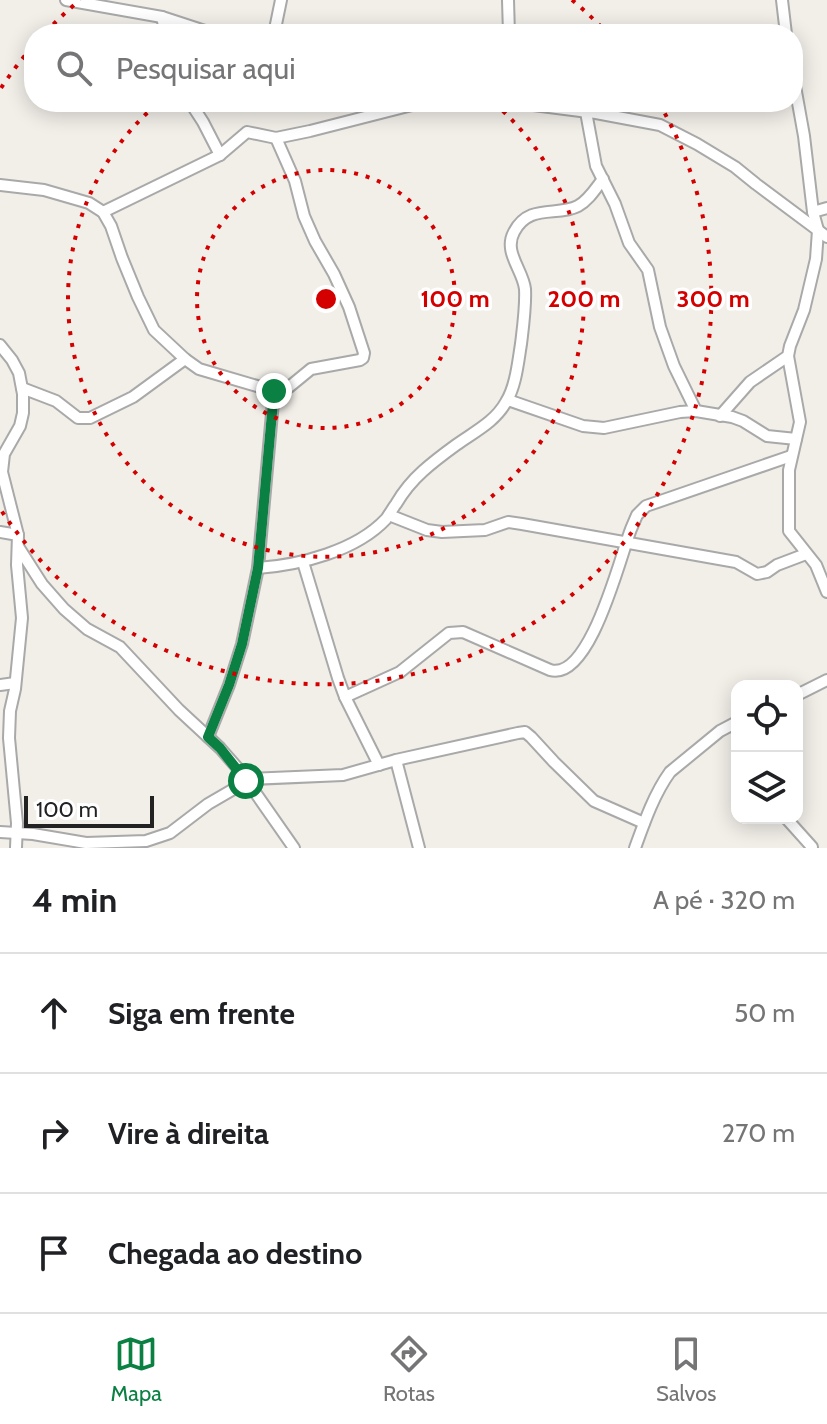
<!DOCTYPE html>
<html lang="pt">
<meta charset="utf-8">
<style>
:root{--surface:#fff;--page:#f2f2f2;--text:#202124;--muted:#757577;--line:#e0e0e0;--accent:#0b8043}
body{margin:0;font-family:Cabin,sans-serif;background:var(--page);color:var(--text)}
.controls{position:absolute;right:24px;bottom:24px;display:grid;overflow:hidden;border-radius:16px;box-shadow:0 4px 20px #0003}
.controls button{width:72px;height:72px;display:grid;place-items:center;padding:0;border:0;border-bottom:2px solid var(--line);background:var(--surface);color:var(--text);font:40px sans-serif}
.scale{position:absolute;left:24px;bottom:20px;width:130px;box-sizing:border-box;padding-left:8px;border:4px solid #222;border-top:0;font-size:22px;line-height:28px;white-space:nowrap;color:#222;-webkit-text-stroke:6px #fff;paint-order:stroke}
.stop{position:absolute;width:24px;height:24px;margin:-18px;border:6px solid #0b8043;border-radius:50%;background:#fff}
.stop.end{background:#0b8043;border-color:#fff;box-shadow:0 2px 8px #0008}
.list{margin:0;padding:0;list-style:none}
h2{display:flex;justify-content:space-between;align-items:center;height:104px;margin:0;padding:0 32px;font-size:34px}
h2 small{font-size:26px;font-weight:400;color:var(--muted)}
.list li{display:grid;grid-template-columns:52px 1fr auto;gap:24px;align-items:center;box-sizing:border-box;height:120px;padding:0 32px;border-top:2px solid var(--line)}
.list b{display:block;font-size:30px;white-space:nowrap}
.list em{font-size:26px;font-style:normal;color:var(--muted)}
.icon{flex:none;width:44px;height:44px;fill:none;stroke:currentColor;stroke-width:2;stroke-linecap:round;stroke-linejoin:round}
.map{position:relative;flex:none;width:827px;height:848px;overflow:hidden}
.search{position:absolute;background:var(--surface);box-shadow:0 4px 20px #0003;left:24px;right:24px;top:24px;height:88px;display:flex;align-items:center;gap:20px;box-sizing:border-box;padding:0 28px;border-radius:32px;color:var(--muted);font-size:30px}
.sheet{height:464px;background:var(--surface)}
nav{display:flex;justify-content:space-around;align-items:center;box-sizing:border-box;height:112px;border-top:2px solid var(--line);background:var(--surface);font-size:22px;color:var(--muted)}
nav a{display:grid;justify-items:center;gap:4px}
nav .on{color:var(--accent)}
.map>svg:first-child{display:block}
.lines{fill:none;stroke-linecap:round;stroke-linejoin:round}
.minor-casing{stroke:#a9a9a9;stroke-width:14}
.minor{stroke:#fff;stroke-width:10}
.route{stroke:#0b8043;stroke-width:10}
.ring{fill:none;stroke:#d40000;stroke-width:4;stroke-dasharray:4 8}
.centre{fill:#d40000;stroke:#fff;stroke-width:4}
.ring-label{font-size:24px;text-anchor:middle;font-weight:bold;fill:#d40000;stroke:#fff;stroke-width:7;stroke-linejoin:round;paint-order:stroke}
</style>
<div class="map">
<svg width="827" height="848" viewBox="0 0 827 848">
<rect width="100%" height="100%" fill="#f2efe9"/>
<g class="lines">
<defs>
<g id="minor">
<polyline points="66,0 162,17 214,34"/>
<polyline points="508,0 509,34"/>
<polyline points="782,0 786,34"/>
<polyline points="162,17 166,34"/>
<polyline points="274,34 281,0"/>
<polyline points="190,102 203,122 220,155"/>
<polyline points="510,102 596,113 660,125 697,144 735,167 756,184 827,237"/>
<polyline points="411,103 416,104 442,102"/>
<polyline points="586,112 596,166 615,204 629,243 648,270 660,327 674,366 696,411"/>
<polyline points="0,185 44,190 89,203 103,212 111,226 122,258 138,297 154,330 185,359 199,369 274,391 289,387 311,369 360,360 363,358 364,353 349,307 334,274 315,241 304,216 295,181 276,138"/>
<polyline points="103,212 220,155 247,132 276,138 310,131 416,104"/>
<polyline points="813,212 827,208"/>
<polyline points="0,345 12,360 19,373 23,394 23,413 20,426 4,454 2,472 18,535 17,565 22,618 15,689 10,711 9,738 17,823 16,848"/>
<polyline points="788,356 800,422 789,470 789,531 816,565 827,592"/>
<polyline points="22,388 56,401 78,418 90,418 133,397 185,359"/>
<polyline points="508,400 583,426 604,428 680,412 696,411 732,417 743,421 767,436 796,439"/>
<polyline points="720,416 750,382 788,356 790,346 804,310 816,259 818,230 813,212 804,136 793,75"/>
<polyline points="389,515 427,530 442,532 485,530 508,522 522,524 736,562 757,574 767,572 777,565 806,554"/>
<polyline points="0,532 18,535"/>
<polyline points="19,548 42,584 64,609 87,629 120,647 179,710 220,748 241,772 294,848"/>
<polyline points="303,562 338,678 345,697 379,765"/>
<path d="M258 568C300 565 356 551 386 519 390 514 392 509 396 504 403 492 413 480 423 471 433 462 445 453 456 445 474 432 495 422 506 402 516 386 518 362 521 344 523 327 526 306 525 289 523 270 503 252 514 232 529 203 557 217 578 206 589 200 596 188 603 179"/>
<polyline points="0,685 15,683"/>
<polyline points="797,695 827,680"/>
<path d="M345 697 400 672 449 633 463 632 550 670C590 682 620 557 631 529L637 515 646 506 791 456"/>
<polyline points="208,737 229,685 242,644 258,568 274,391"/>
<polyline points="396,760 419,848"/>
<polyline points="786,818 812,847"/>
<polyline points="0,832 33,834 86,843 146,841 170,833 208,804 251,779 343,775 396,760 518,733 525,732 531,737 554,762 594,801 644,823"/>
<path d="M635 848C644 823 654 794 670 772L720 731 737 722"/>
</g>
</defs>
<use href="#minor" class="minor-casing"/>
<use href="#minor" class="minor"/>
</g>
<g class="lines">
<polyline class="route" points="246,781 220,748 208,737 229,685 242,644 258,568 274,391"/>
</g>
<g class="ring">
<circle cx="326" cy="299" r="129"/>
<path d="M494 103A258 258 0 1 1 158 103"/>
<path d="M1 88A387 387 0 0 1 34 45M45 33A387 387 0 0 1 80 0M572 0A387 387 0 0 1 607 33M659 103A387 387 0 0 1 1 510"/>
</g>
<circle cx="326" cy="299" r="12" class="centre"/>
<g class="ring-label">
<text x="455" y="307">100 m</text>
<text x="584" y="307">200 m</text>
<text x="713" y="307">300 m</text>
</g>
</svg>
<div class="controls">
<button><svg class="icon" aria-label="locate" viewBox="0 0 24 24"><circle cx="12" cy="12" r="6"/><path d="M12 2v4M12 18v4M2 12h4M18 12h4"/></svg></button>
<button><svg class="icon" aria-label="layers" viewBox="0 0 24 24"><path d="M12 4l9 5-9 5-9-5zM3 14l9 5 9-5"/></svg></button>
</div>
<div class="scale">100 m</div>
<div class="stop" style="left:246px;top:781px"></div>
<div class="stop end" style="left:274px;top:391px"></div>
<div class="search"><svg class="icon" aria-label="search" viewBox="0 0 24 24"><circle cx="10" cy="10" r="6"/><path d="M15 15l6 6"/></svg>Pesquisar aqui</div>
</div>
<section class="sheet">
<h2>4 min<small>A pé · 320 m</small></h2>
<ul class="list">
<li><svg class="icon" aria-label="ahead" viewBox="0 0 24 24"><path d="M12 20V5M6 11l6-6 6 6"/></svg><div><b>Siga em frente</b></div><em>50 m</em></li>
<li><svg class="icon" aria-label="right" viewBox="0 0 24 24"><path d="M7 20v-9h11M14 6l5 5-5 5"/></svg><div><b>Vire à direita</b></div><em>270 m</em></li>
<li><svg class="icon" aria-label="arrive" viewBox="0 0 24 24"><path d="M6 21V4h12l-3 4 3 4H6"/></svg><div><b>Chegada ao destino</b></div></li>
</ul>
</section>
<nav>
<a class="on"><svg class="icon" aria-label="map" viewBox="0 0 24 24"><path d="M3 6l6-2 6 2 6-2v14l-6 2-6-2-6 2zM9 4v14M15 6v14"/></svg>Mapa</a>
<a><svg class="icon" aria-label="directions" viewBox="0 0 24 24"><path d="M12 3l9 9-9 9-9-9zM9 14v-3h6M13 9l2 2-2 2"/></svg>Rotas</a>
<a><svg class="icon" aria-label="saved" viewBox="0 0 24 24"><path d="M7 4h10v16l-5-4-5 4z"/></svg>Salvos</a>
</nav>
